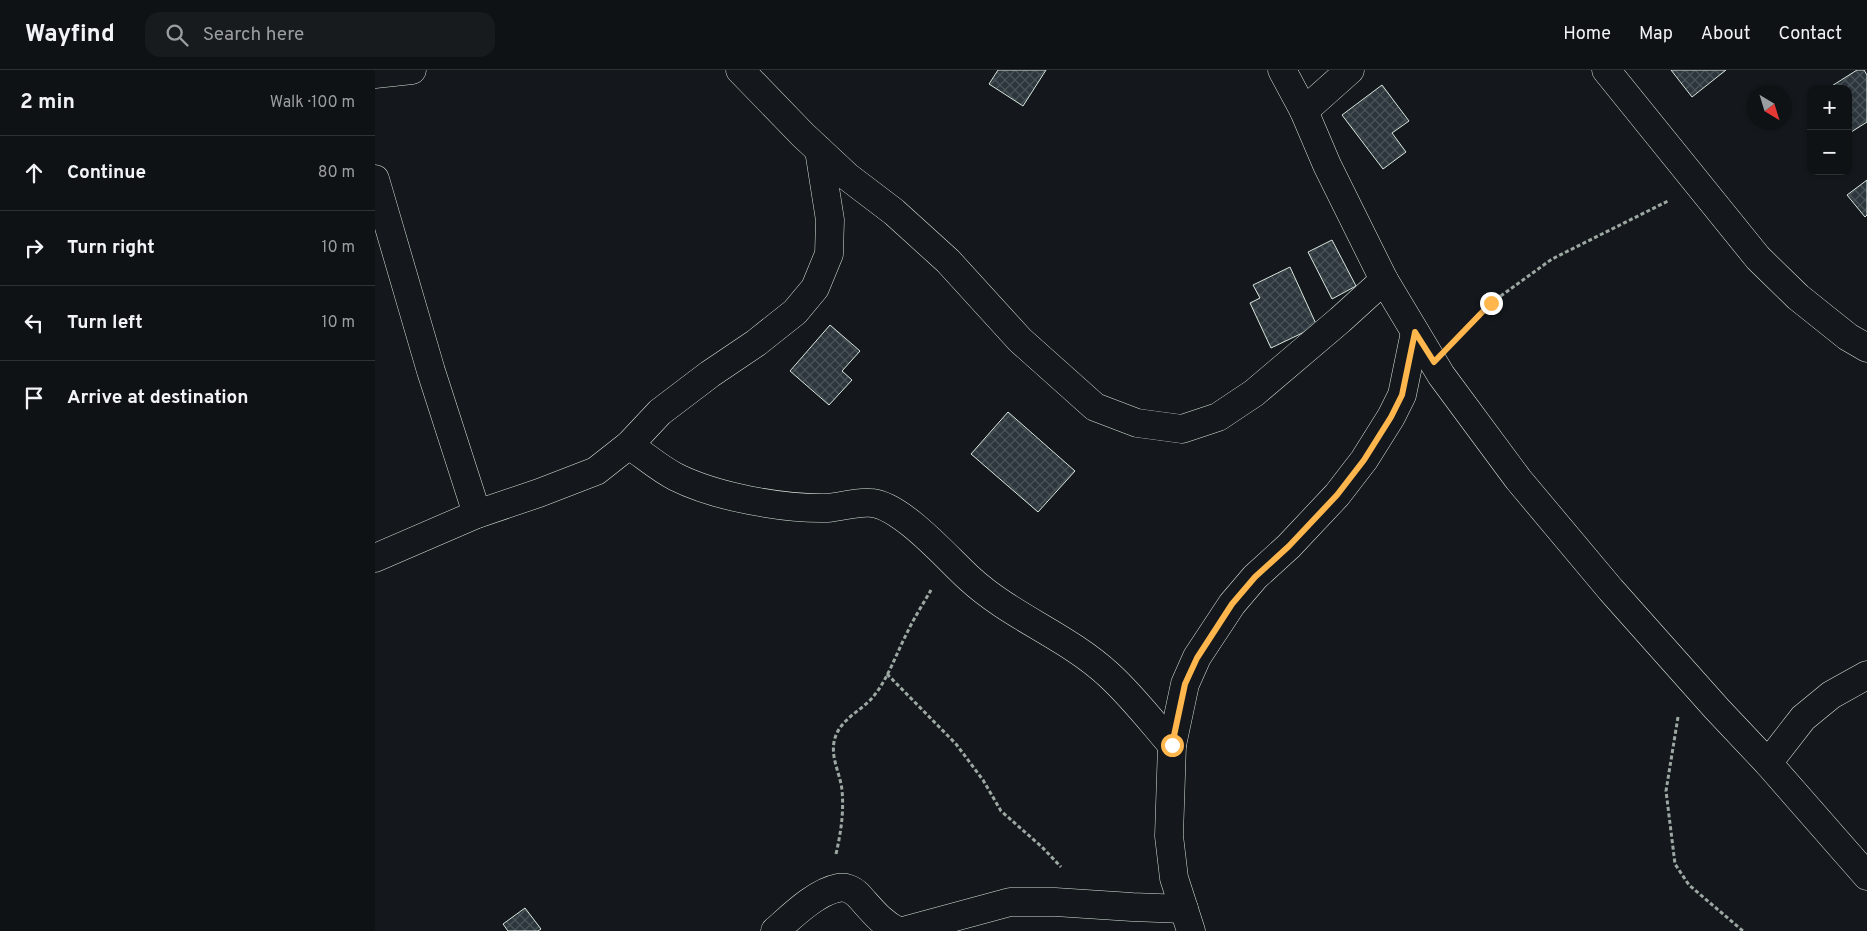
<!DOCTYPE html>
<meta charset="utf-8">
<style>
:root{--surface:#0f1215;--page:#181b1e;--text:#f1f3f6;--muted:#9b9ea0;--line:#2f3234}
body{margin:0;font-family:Overpass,sans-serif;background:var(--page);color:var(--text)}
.controls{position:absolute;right:15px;top:15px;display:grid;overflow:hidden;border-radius:10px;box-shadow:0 1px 4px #0004}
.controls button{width:45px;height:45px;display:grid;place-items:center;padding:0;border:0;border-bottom:1px solid var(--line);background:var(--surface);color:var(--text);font:25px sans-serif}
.compass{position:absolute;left:1372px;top:15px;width:45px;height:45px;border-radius:50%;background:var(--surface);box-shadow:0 1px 4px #0004;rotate:142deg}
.stop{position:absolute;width:15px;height:15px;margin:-11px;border:4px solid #ffb74d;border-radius:50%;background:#fff}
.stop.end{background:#ffb74d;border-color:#fff;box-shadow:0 1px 5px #0008}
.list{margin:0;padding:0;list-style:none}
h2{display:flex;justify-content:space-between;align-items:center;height:65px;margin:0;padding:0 20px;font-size:21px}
h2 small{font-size:16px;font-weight:400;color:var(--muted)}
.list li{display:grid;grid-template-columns:32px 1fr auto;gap:15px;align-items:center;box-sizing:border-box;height:75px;padding:0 20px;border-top:1px solid var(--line)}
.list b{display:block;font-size:19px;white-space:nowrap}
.list em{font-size:16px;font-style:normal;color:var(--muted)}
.icon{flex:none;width:28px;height:28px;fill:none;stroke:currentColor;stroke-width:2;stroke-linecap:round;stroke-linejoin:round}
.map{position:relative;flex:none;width:1492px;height:861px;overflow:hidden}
header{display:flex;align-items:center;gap:30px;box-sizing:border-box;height:70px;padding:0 25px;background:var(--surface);border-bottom:1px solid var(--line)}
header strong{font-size:24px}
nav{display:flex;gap:28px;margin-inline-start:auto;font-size:18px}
.search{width:350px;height:45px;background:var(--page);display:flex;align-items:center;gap:12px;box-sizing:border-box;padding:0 18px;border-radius:15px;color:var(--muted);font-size:19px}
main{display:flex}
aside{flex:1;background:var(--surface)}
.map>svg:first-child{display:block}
.building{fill:url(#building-cross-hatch);stroke:#d8e6dc}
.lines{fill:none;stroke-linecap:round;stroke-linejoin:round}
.minor-casing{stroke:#d8e6dc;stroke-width:29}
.path{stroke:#9da8a2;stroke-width:3;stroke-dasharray:4 2.5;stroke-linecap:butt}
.minor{stroke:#14181c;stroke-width:28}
.route{stroke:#ffb74d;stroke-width:6}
</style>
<header>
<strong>Wayfind</strong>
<div class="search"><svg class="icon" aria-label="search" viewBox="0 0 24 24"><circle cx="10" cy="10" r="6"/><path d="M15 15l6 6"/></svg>Search here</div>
<nav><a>Home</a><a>Map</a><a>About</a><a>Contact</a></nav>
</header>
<main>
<aside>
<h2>2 min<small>Walk · 100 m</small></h2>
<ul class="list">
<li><svg class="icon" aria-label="ahead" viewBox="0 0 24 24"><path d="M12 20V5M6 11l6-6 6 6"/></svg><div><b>Continue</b></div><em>80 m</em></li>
<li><svg class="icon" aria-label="right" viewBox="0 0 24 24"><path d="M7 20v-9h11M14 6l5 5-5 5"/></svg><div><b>Turn right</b></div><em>10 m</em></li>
<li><svg class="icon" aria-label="left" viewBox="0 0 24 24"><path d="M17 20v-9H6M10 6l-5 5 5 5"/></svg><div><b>Turn left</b></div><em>10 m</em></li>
<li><svg class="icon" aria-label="arrive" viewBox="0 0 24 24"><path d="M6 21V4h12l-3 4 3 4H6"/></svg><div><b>Arrive at destination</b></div></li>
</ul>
</aside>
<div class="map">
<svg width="1492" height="861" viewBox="0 0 1492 861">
<defs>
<pattern id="building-cross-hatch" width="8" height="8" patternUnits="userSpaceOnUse" patternTransform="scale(1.25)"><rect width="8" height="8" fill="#2c363c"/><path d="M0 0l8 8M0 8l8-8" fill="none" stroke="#4a5358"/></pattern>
</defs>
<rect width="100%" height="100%" fill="#14181c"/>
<g class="building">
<polygon points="623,0 671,0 648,36 614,14"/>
<polygon points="1296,0 1351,0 1317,27"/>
<polygon points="1482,0 1489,0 1492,5 1492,52 1473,64 1473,19 1452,19"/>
<polygon points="1007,15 1034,51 1017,63 1031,82 1008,99 967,45"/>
<polygon points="1492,110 1492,145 1490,147 1472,125"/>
<polygon points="957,170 981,216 957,229 933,182"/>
<polygon points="915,197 942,256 896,278 875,233 885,228 878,215"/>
<polygon points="455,255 485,281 467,301 477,310 454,335 415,301"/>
<polygon points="633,342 700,401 663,442 596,384"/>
<polygon points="150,838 166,859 163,861 133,861 128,854"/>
</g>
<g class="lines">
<defs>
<g id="minor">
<polyline points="365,0 428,65 473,107 519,142 573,191 645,270 720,337 762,353 807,359 843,347 879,323 965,250 1009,210"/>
<polyline points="907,0 929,41 952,95 1009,210 1066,305 1143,409 1236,520 1342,639 1393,693 1492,806"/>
<polyline points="1231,0 1383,188 1423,227 1473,267 1492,278"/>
<polyline points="0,4 37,0"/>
<polyline points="929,41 975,0"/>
<polyline points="0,109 56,301 102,444"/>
<path d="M254 375C269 385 285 399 301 407 341 427 408 439 452 438 466 437 483 431 497 433 527 436 572 488 594 508 636 547 692 566 734 605 757 626 777 652 797 675"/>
<polyline points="0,488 102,444 164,423 221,401 254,375 285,342 335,304 381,273 420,242 440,218 454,184 455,150 444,80"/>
<polyline points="1393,693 1428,648 1456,625 1492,605"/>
<path d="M400 861C416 847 441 822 463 818 470 816 478 820 483 825 496 839 506 853 523 861"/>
<polyline points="528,861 635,832 680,832 757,837 809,839"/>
<polyline points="816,861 799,808 794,766 797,675 810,614 822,587 857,534 880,507 914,476 962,425 989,390 1016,347 1027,325 1040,262"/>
</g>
</defs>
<use href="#minor" class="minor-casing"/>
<g class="path">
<polyline points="1084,267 1116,233 1177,189 1293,131"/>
<polyline points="512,604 581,674 608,710 626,741 667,777 686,797"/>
<polyline points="1303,647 1291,721 1300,794 1314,815 1368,861"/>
<path d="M461 784C466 762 469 742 467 720 465 703 456 689 459 672 463 650 485 642 498 627 513 609 521 584 532 563 539 548 548 534 556 520"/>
</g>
<use href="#minor" class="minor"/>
</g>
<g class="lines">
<polyline class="route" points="797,675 810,614 822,588 857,534 880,507 914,476 962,425 989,390 1016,347 1027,325 1040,262 1059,292 1116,233"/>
</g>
</svg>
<div class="controls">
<button>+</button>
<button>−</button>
</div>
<svg class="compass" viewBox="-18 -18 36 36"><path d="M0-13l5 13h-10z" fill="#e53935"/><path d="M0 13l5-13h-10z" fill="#9b9ea0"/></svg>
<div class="stop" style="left:797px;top:675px"></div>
<div class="stop end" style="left:1116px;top:233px"></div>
</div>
</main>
